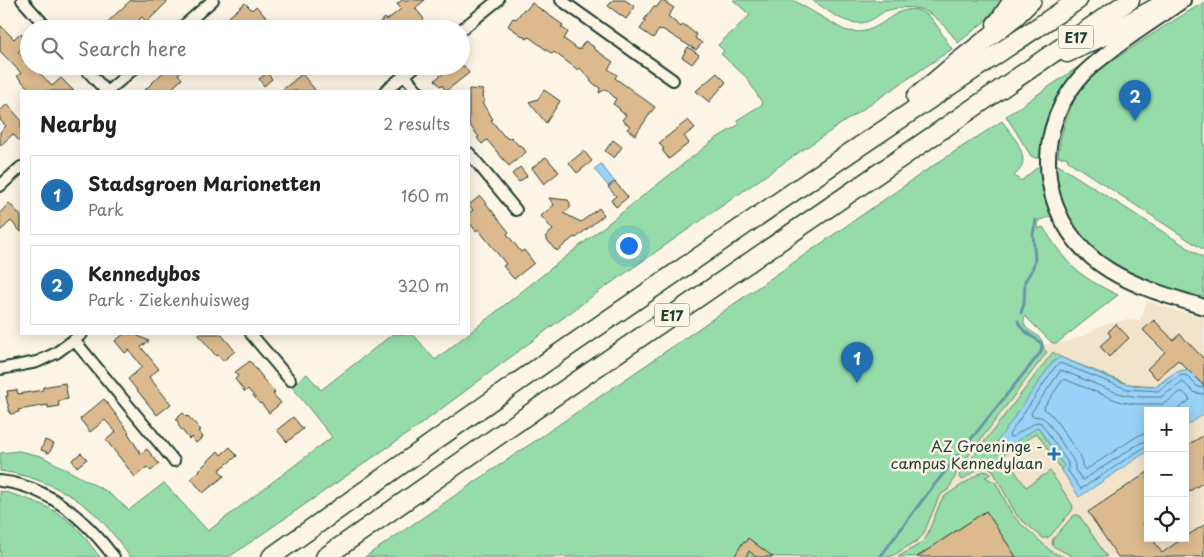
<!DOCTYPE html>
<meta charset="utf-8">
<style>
:root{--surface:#fff;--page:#f6f6f6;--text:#202124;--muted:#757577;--line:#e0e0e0;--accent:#1f6fb2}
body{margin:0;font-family:"Playpen Sans",sans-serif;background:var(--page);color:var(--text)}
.controls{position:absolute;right:15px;bottom:15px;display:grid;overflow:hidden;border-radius:0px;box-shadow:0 2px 12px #0003}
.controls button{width:45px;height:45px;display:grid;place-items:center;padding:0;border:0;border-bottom:1px solid var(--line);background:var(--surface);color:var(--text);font:25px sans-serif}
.you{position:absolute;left:628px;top:245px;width:18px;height:18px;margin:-12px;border:4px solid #fff;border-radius:50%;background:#1a73e8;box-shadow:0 0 0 8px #1a73e833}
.badge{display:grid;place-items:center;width:32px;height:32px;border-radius:50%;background:var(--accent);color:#fff;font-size:16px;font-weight:700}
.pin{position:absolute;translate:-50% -41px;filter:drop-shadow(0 1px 2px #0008)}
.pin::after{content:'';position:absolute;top:26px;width:18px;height:15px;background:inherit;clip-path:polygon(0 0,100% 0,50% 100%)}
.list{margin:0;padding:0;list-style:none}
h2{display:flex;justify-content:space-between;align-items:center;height:65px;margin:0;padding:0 20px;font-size:21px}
h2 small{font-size:16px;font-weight:400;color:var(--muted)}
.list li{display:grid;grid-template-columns:32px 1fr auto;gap:15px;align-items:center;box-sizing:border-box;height:80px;margin:0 10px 10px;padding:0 10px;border:1px solid var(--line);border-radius:0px}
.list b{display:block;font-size:19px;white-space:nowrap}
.list p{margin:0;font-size:16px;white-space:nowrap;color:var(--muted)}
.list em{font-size:16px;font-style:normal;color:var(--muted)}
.icon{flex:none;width:28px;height:28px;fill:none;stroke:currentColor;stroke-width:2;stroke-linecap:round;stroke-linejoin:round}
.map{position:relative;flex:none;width:1204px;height:557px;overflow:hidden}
.search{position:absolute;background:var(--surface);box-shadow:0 2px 12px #0003;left:20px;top:20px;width:450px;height:55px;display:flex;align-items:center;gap:12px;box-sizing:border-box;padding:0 18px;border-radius:28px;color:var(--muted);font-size:19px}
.panel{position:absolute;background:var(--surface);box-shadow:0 2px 12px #0003;left:20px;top:90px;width:450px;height:245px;border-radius:0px}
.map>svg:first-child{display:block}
.built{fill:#f2e3cb;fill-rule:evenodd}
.green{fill:#96dca9;stroke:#5a8c6e}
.water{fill:#99d2f8;stroke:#6896aa}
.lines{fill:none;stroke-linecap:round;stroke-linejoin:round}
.shore{stroke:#507982;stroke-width:1}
.stream{stroke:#6896aa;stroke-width:3}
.building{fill:#dcba8e;stroke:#1f3d34}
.street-casing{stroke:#1f3d34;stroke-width:14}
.secondary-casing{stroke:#1f3d34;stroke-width:18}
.highway-casing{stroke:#1f3d34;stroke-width:21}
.street{stroke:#fcf5e5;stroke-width:10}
.secondary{stroke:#fcf5e5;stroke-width:14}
.highway{stroke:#fcf5e5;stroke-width:18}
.poi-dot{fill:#1f6fb2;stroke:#fcf5e5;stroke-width:2}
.labels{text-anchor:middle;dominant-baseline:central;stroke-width:5;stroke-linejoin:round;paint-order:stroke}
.shield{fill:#fcf5e5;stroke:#617469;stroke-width:1}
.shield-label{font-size:14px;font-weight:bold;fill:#1f3d34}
.poi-label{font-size:15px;fill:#1f3d34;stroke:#fcf5e5;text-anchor:end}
</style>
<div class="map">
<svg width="1204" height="557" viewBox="0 0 1204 557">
<rect width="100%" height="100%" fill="#fcf5e5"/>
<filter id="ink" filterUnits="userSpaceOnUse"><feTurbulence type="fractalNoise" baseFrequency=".02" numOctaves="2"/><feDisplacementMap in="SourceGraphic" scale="10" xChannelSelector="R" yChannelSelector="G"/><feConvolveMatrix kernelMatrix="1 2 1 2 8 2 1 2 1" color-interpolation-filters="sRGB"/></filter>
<g filter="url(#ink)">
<path class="built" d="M1147 301 1184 313 1204 317V557H881L1043 349V345L1070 341 1091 332 1106 324 1126 320H1140ZM1148 411H1185V538H1148Z"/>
<g class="green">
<path d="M733 0H793L844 30C852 32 862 33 871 29 887 23 900 4 920 11 923 13 927 14 930 17 938 25 945 40 952 49L795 155 591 297 417 427 229 557H130C118 540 105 522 89 509 65 489 32 475 0 471V453L19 451 41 456 106 491 129 510 164 483 208 531 332 437 291 386 307 374 321 390 393 334H413L435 360 715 139 740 124 737 120 763 104 746 77 721 54 724 51 718 45 750 15Z"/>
<path d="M812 0H1002L984 22 958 43C938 16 923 0 885 11 876 17 868 24 857 23 840 22 826 9 812 0Z"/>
<path d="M1204 2V250L1068 161 1067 157H1058C1060 129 1073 93 1094 74 1102 66 1114 60 1123 54 1149 35 1177 19 1204 2Z"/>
<polygon points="1090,59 1084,68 1044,158 1035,158 1031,156 1006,116"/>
<path d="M1002 121C1010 132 1027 151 1022 166 1021 169 1017 173 1014 176L1021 181 1040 165H1058L1204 258V299C1154 283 1097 268 1070 218 1064 207 1060 195 1057 182L1046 184 1055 216 1039 220 1038 229 1043 227C1051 239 1059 252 1069 263 1082 277 1101 287 1118 295L1057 343H1052L1025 316C1020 332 1036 330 1042 341 1044 346 1042 348 1047 352L956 472 955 477 948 490 943 493 938 499 923 535 917 541 890 557H365L649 363 934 165Z"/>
<path d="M1053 352 1060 357 1128 384 1157 386C1168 377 1174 371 1188 370L1186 381 1038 427 1064 466 1061 469 1037 433 1004 455 1026 487 1050 471 1072 504 1073 508 1071 512 1050 536 1047 538H1043L1017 516 992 469C981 464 971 474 962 480L960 479 959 475Z"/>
<polygon points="983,471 988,472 991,474 985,477 996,483 1012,514 1019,522 1052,552 1064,557 1016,557 986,511 917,557 898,557 920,544 926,538 941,501 945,496"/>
<path d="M0 491C25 497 49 505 69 521 81 530 90 545 100 557H0Z"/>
<polygon points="1075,515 1079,515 1107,557 1074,557 1053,546 1052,544 1053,539 1072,517"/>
</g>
<g class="water">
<polygon points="601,164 614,181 608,186 594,169"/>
<path d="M1060 357 1118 381C1126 384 1149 389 1157 386 1160 385 1161 382 1164 381 1172 374 1177 370 1188 370L1201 383 1204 381V414L1185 427V411H1148V451L1079 497 1061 469 1064 466 1038 427 997 454 992 449 1052 363Z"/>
</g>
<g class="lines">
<g class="shore">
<path d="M1148 434H1142L1136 437 1087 469 1085 470C1081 467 1082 459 1079 455L1053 416 1045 410 1044 407 1062 381 1064 379 1121 402 1137 404H1162L1167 402 1180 392H1183L1189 398 1190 400 1175 411"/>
<polyline points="1148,441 1140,443 1083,480 1075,470 1075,464 1073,460 1047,421 1041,417 1032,416 1031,413 1061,370 1115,392 1126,395 1139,397 1161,397 1183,382 1195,393 1204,394"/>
<polyline points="1148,448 1143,448 1081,489 1068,471 1068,463 1041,423 1038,422 1035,423 1012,437 1010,437 1009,435 1055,367 1060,363 1127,389 1158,391 1175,379 1182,375 1187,376 1198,387 1204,388"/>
</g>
<g class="stream">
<polyline points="1021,313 1024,303 1025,281 1032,270 1035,260 1033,234 1036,220"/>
<path d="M880 557 927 494 1041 352 1042 345 1040 342C1032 336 1020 330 1018 321"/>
</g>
</g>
<g class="building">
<polygon points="131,0 169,0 147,22 142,17 130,29 100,29"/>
<polygon points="402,0 425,0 415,8 424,19 414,29 372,29 385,18 387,20 401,9 397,4"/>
<polygon points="613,0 625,0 635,7 626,19 608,6"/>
<polygon points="662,0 674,8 668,16 681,27 683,24 697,35 695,38 702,43 696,50 662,29 661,31 659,30 653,38 640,29 646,21 644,20 654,6 656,8"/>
<polygon points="245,3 252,10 256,6 276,29 258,29 255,25 251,29 215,29"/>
<polygon points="532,3 563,25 561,27 568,32 564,39 579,50 585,41 594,47 593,48 613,62 608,69 617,75 615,78 655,107 635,135 627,129 630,126 622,120 626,115 619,110 620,109 613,104 616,99 606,89 599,93 600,88 590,81 591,80 580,68 578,70 554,52 552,54 529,37 527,39 508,26 513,18 516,19 524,9 526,10"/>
<polygon points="0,25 14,39 20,33 29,42 18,52 29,62 29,66 46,66 39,72 52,86 61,78 74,91 31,91 17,76 21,73 0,51"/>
<polygon points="688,47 699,55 692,64 682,57"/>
<polygon points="170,66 187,66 178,74 182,79 169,91 144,91 156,79"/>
<polygon points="452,66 464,66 469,73 446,91 442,85 440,86 435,80"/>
<polygon points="267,73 272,79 264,86 259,79"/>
<polygon points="717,73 726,82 709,102 696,91"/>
<polygon points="302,74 316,91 281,91"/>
<polygon points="469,89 483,90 482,97 485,100 482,103 493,119 491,120 504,136 505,136 508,139 511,137 518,145 522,146 526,152 509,166 487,140 482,144 477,138 479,137 469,124"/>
<polygon points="544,90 560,101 546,123 529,102 538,99"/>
<polygon points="7,104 21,120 21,143 13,134 0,146 0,132 6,126 0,120 0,111"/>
<polygon points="688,120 695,128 684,136 689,143 669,159 662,150 664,149 659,143"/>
<polygon points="613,140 622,147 614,158 605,151"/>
<polygon points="584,151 592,161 577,173 569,163"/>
<polygon points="546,157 559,172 544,184 532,168"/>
<polygon points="520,167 527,176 519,182 512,174"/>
<polygon points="615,182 628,197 616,207 611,200 616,196 608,187"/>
<polygon points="480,196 509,232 507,234 521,252 524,250 534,263 514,279 503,266 506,264 478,229 476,231 469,222 469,213 473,210 469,205"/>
<polygon points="549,198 568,200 570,203 570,208 563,213 581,222 599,208 604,215 576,238 574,237 557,251 556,249 555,250 545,237 553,230 541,216 554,205"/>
<polygon points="9,203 21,216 21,232 11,221 0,231 0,213"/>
<polygon points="1154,320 1173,340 1180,334 1204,359 1204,386 1178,360 1157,379 1147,369 1165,352 1143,330"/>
<polygon points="1116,324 1129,338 1109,357 1100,346 1111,336 1108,332"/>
<polygon points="124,334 134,334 149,341 141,347 159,369 149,377 171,404 157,415 128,379 142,367 129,350 125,353 115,341"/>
<polygon points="198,334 221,334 235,351 223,361 218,355 216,356"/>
<polygon points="250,361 263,378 262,378 275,392 273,394 281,403 269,413 261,403 260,404 248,389 245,392 235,379 238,376 235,372"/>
<polygon points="65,383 68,399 58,401 59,406 48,408 48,405 18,410 19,412 10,414 6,396 8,396 7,391 17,390 18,394 43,390 43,387"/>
<polygon points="104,399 129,432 128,433 141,454 147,449 159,464 151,471 147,467 135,477 106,440 116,432 105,420 90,432 80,419"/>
<polygon points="183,413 187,417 188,416 201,430 198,431 203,437 196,443 191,437 189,439 178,425 179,424 176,419"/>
<polygon points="293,417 303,429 287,442 277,430"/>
<polygon points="1204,435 1204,482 1185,494 1185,447"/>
<polygon points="45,440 54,444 49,453 41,450"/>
<polygon points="230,447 237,456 219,470 224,476 203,493 191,478 200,471 199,470 218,451 221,455"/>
<polygon points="81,453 87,459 77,467 72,460"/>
<polygon points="1148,472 1148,519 1142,523 1148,532 1148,538 1152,538 1162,553 1183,538 1185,538 1185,537 1204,525 1204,557 1118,557 1088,512"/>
<polygon points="986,511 1016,557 917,557"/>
<polygon points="748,538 773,557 756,557 749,551 746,557 734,557 743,542 745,543"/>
</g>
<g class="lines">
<defs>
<g id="street">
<polyline points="22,0 48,29"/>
<polyline points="561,0 673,80"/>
<polyline points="180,29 213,0"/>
<polyline points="461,30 498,0"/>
<polyline points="83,66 106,91"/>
<polyline points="404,75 418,91"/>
<polyline points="108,91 137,66"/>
<polyline points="385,91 416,66"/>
<polyline points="469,153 516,210"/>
<polyline points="0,186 21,167"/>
<polyline points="251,334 290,380"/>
<polyline points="74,340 174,461"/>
<polyline points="0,369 37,362 56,353 82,334"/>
<path d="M0 481C49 486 86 520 114 557"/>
</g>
<path id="secondary" d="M1183 0C1157 19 1128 36 1103 57 1094 64 1085 71 1078 80 1028 140 1042 229 1109 270 1138 288 1172 297 1204 307"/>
<g id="highway">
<polyline points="996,24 1000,20 1013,0"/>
<polyline points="1067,53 1110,33 1170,0"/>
<polyline points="916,97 955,64 1016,16 1032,0"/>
<polyline points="271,557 539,367 848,154 1078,0"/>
<polyline points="325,557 542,405 1130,0"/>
</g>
</defs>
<use href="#street" class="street-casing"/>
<use href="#secondary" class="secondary-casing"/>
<use href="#highway" class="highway-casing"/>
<use href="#street" class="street"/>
<use href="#secondary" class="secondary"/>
<use href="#highway" class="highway"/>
</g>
</g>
<path class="poi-dot" d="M1051.5 446.5h5v5h5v5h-5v5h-5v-5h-5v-5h5z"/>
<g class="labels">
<g class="shield">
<rect x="1058.5" y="25.5" width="35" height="23" rx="4"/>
<rect x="654.5" y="303.5" width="35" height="23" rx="4"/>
</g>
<g class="shield-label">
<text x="1076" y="37">E17</text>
<text x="672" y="315">E17</text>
</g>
<g class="poi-label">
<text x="1043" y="445">AZ Groeninge -<tspan x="1043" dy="17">campus Kennedylaan</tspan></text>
</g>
</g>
</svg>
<div class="controls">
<button>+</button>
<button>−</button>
<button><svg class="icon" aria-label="locate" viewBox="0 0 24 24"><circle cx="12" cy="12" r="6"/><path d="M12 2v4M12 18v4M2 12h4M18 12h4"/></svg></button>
</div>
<div class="you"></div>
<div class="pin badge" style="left:857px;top:383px">1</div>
<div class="pin badge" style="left:1135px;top:121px">2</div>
<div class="search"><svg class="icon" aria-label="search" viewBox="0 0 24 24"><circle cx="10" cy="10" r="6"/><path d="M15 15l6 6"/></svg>Search here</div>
<section class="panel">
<h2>Nearby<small>2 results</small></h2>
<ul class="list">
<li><span class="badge">1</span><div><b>Stadsgroen Marionetten</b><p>Park</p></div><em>160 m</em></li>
<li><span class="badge">2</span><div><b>Kennedybos</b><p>Park · Ziekenhuisweg</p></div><em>320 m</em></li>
</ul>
</section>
</div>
